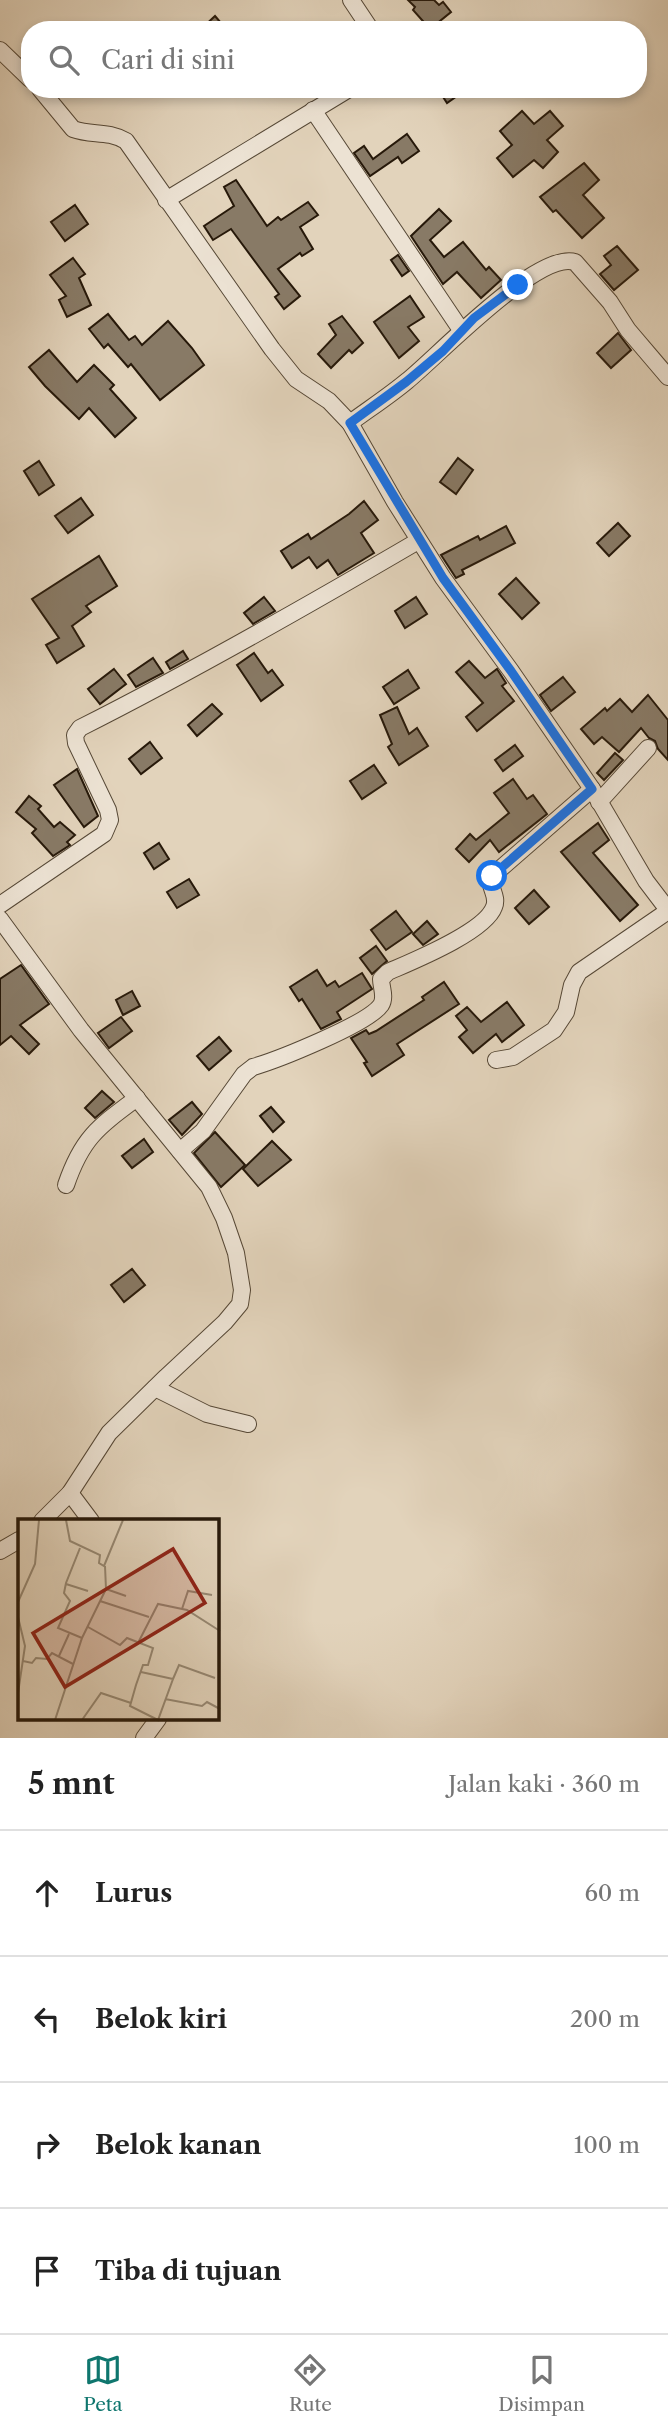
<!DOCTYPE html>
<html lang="id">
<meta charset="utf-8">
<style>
:root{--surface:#fff;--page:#f2f2f2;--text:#222;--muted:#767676;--line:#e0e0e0;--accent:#0f766e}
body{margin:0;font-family:"Libre Caslon Text",serif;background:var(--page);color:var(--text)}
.stop{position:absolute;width:21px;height:21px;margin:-16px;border:5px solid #1a73e8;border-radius:50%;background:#fff}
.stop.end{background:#1a73e8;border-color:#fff;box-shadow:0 2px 7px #0008}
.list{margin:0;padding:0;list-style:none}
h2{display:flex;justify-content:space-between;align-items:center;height:91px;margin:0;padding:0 28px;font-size:30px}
h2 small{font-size:23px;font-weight:400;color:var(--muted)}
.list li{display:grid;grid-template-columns:46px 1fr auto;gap:21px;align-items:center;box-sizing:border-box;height:126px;padding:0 28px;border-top:2px solid var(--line)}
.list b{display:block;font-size:26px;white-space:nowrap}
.list em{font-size:23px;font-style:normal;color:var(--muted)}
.icon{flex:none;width:38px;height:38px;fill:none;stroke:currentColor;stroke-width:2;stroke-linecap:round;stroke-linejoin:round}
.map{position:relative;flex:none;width:668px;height:1738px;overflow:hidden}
.search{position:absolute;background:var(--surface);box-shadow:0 4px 10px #0003;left:21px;right:21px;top:21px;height:77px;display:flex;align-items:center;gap:18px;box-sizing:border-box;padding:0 24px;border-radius:28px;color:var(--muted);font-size:26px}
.sheet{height:595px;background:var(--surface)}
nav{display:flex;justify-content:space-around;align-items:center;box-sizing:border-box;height:98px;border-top:2px solid var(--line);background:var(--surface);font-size:19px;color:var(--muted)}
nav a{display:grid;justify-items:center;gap:4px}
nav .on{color:var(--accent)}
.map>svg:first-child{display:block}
.building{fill:#887a66;stroke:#27190a;stroke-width:2}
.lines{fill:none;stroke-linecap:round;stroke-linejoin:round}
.minor-casing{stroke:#564836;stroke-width:18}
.minor{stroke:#ece2d3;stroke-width:16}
.route{stroke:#1a73e8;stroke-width:9}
.inset-road{fill:none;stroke:#978974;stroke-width:2}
.view{fill:#8f2418;fill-opacity:0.15;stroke:#8f2418;stroke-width:3.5}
.inset-edge{fill:none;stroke:#27190a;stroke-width:3.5}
</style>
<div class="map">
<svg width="668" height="1738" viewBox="0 0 668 1738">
<rect width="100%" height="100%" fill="#e2d3bb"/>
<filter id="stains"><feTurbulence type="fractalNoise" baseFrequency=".00286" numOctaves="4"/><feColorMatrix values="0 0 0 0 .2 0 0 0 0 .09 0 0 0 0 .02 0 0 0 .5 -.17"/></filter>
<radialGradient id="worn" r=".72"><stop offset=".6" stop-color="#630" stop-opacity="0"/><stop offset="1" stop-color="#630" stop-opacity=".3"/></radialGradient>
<g class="building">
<polygon points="408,0 434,0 439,5 443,2 451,12 430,29 413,10 415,7"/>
<polygon points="215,16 227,30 200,30"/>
<polygon points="438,89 467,89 447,103"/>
<polygon points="522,111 534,124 550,111 563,126 547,140 558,152 543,168 534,160 513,177 497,158 512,145 500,131"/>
<polygon points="407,134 419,151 402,163 398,157 370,176 354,153 364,146 373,159"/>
<polygon points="584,163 599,180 583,195 604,218 582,238 556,210 553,212 540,197"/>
<polygon points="236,180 267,226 278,217 281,220 308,202 318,215 300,227 313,249 302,256 300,253 278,269 300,296 284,309 275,297 279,294 231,229 213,240 204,226 234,206 224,187"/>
<polygon points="75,205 88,224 65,241 51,222"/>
<polygon points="439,209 451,221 430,240 444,257 463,242 486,270 489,267 501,280 481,298 457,272 443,284 411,236"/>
<polygon points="617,246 638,270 614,290 600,274 611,265 604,256"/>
<polygon points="398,255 409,271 402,276 391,260"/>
<polygon points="73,258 85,274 79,278 91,305 67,317 59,300 66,296 50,275"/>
<polygon points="410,296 424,317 408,327 419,341 399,358 374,322"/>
<polygon points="108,314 129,340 135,336 142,345 168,321 192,348 204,365 160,400 131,364 128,367 108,344 104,348 89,329"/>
<polygon points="342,316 363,343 352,353 349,350 331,368 318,354 336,335 329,324"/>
<polygon points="618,333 631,350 611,368 597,353"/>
<polygon points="49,350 77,382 94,365 114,385 110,389 136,418 115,437 89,408 79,419 45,386 29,367"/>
<polygon points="458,458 473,470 456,494 440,482"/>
<polygon points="39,461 54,485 39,495 24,471"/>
<polygon points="81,498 93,515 68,533 55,516"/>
<polygon points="364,501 378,520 361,533 374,553 338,575 328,560 317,568 309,557 292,568 281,551 308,534 311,539 349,514"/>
<polygon points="618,523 630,536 609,556 597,543"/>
<polygon points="506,526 515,543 462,570 464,574 456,578 441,555 478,536 480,540"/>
<polygon points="99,556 117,586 86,606 91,612 72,626 84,646 57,663 46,645 59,638 32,599"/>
<polygon points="516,578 539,603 522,619 499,594"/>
<polygon points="264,597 275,611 253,624 244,613"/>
<polygon points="416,597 427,614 405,628 395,611"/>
<polygon points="183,651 188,659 170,669 166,662"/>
<polygon points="254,653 268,673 272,670 283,685 261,701 237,665"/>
<polygon points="153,658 163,673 136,687 128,675"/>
<polygon points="469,661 485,678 497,669 506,683 502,686 514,701 477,731 466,717 483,703 456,672"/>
<polygon points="114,669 126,684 100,704 88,689"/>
<polygon points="408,670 419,688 394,704 383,687"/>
<polygon points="563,677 575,692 551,711 540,695"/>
<polygon points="648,695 668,720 668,760 658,749 655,741 649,738 641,728 619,752 602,737 594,744 581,729 605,708 607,711 620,699 632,712"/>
<polygon points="212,704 222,714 197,736 188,725"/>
<polygon points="397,707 409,734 417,728 428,746 399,765 388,747 392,744 380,715"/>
<polygon points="150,742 162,758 141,774 129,759"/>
<polygon points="515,745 523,756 503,771 495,760"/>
<polygon points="615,753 623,760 604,780 597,773"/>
<polygon points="374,765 386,783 362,799 350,781"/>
<polygon points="77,769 98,816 84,827 54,785"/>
<polygon points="513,779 527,799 533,795 547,814 499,852 490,840 469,862 456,849 470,834 476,840 509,813 494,793"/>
<polygon points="29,796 41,806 38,809 54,827 60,822 75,835 67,842 70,845 53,856 32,833 36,829 16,812"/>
<polygon points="598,823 609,840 593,853 638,905 620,921 561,852"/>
<polygon points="159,843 169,859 154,869 144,853"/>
<polygon points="189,879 199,895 177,908 167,892"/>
<polygon points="534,890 549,907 529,924 515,908"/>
<polygon points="396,911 412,932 386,950 371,930"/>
<polygon points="427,921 438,934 423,945 413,934"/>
<polygon points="376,946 387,961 372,974 360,958"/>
<polygon points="21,965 49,1004 20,1025 39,1044 29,1054 11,1036 0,1045 0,979"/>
<polygon points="317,970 327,986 335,981 339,987 362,973 372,989 337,1012 341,1019 321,1029 302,999 299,1001 290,987"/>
<polygon points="444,982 459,1004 397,1044 404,1055 372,1076 364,1063 367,1062 351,1038 366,1030 369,1034 376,1031 424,1000 422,997"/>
<polygon points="132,991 140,1006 123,1015 116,1000"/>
<polygon points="507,1002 524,1025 502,1042 496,1034 473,1053 459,1037 467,1030 456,1016 467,1007 481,1022"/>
<polygon points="121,1017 132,1031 109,1048 98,1033"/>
<polygon points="219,1037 231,1051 209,1070 197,1056"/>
<polygon points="102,1091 114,1102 95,1118 85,1108"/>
<polygon points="192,1102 202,1114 182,1135 169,1120"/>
<polygon points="271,1107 284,1122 273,1132 260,1116"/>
<polygon points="215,1132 245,1165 221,1187 194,1153"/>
<polygon points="144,1139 153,1152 132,1168 122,1156"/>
<polygon points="272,1141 291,1160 258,1186 243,1169"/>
<polygon points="132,1269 145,1285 124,1302 111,1285"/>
</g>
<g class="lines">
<defs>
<g id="minor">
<polyline points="351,0 371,30"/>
<polyline points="0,50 30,79"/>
<path d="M40 89 73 129C92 136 107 130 126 141L272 349 296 379 329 401 350 423 395 502 443 578 511 671 592 789 646 881 668 910"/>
<polyline points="313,110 461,330"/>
<polyline points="166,200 349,89"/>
<path d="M350 423C369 409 389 396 407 381 437 357 538 250 575 262L610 302 628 330 668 377"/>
<polyline points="599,802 648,748"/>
<path d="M0 905 104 834 110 820 108 810 76 743 75 735 80 728C195 670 307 606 418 541"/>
<polyline points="0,919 81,1030 209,1187 224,1218 236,1253 242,1290 240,1304 225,1322 166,1377 109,1433 70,1493 42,1521"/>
<polyline points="496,1060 513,1057 554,1030 566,1012 572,985 579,972 668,911"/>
<path d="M180 1151 203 1131 244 1074 253 1067C277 1060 368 1024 381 1005 386 997 381 987 381 979L388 972C413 961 485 932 494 907 499 895 487 887 492 876L592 789"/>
<path d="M66 1185C82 1138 98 1127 137 1098"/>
<polyline points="155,1388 207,1414 248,1424"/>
<polyline points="70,1493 91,1521"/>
<polyline points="0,1551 19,1540"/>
<polyline points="144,1738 158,1719"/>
</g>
</defs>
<use href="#minor" class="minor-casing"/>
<use href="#minor" class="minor"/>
</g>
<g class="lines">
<polyline class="route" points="492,876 592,789 511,671 443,578 350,423 406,382 443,351 474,318 518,285"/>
</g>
<g transform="translate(18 1519)">
<rect width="201" height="201" fill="#e2d3bb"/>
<path class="inset-road" d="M48 1 52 22 82 36 81 44 86 47 105 1M62 29 48 64 46 74 52 82 40 109 64 119M48 65 70 72M88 70 108 77M82 82 131 98M0 83 17 45 21 1M164 90 170 72 194 76M0 98 7 127 0 174M70 108 102 126 109 119 135 129 130 146H125L118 166 112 187 140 201 155 160 123 153M120 124 140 85 169 91 202 112M41 137 51 115M5 142 14 144 18 139 29 140 34 134 55 145M155 160 161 146 197 159M147 180 184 187 189 183 202 190M37 201 64 119 88 70 87 47M64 201 83 174 113 184"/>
<path class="view" d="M155 30 187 84 47 168 15 114Z"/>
<rect width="201" height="201" class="inset-edge"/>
</g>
<rect width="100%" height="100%" filter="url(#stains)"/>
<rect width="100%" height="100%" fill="url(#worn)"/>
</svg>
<div class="stop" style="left:492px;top:876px"></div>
<div class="stop end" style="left:518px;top:285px"></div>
<div class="search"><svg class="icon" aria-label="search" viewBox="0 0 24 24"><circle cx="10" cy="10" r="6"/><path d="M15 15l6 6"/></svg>Cari di sini</div>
</div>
<section class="sheet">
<h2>5 mnt<small>Jalan kaki · 360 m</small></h2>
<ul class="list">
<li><svg class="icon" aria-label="ahead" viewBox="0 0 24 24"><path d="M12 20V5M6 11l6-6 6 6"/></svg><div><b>Lurus</b></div><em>60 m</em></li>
<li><svg class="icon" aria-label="left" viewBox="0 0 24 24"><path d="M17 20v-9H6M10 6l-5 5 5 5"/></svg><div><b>Belok kiri</b></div><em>200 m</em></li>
<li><svg class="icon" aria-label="right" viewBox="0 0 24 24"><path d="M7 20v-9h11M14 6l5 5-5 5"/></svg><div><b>Belok kanan</b></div><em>100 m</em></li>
<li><svg class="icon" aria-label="arrive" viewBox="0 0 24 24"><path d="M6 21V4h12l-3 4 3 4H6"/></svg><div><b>Tiba di tujuan</b></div></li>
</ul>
</section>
<nav>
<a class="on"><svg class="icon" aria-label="map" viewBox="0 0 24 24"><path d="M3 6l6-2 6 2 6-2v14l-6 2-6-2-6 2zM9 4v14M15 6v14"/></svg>Peta</a>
<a><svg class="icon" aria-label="directions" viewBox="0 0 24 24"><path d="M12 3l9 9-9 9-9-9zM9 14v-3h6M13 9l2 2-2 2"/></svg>Rute</a>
<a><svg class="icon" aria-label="saved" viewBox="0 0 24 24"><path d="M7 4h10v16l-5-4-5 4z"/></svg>Disimpan</a>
</nav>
